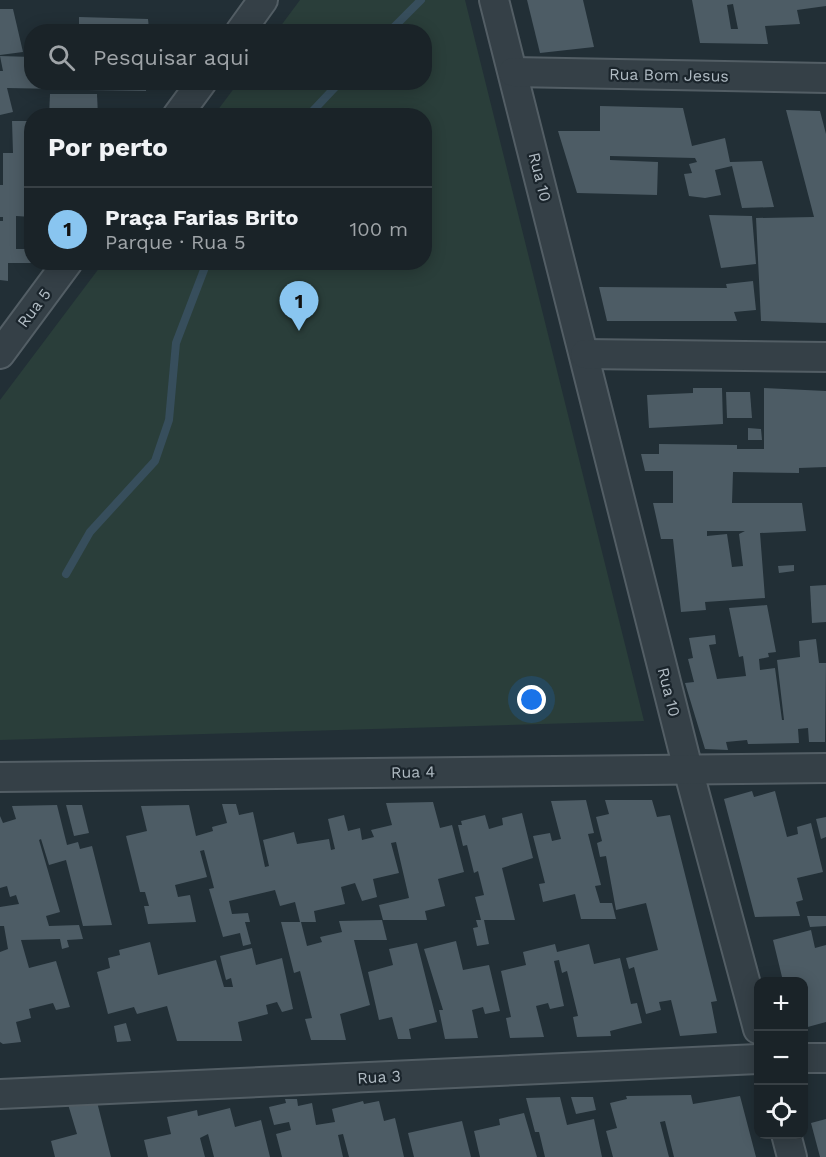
<!DOCTYPE html>
<html lang="pt">
<meta charset="utf-8">
<style>
:root{--surface:#1a2328;--page:#272f34;--text:#f1f3f6;--muted:#9fa4a8;--line:#384045;--accent:#89c5f0}
body{margin:0;font-family:"Work Sans",sans-serif;background:var(--page);color:var(--text)}
.controls{position:absolute;right:18px;bottom:18px;display:grid;overflow:hidden;border-radius:12px;box-shadow:0 3px 15px #0003}
.controls button{width:54px;height:54px;display:grid;place-items:center;padding:0;border:0;border-bottom:2px solid var(--line);background:var(--surface);color:var(--text);font:30px sans-serif}
.you{position:absolute;left:532px;top:700px;width:21px;height:21px;margin:-15px;border:4px solid #fff;border-radius:50%;background:#1a73e8;box-shadow:0 0 0 9px #1a73e833}
.badge{display:grid;place-items:center;width:39px;height:39px;border-radius:50%;background:var(--accent);color:#111;font-size:20px;font-weight:700}
.pin{position:absolute;translate:-50% -50px;filter:drop-shadow(0 2px 3px #0008)}
.pin::after{content:'';position:absolute;top:32px;width:21px;height:18px;background:inherit;clip-path:polygon(0 0,100% 0,50% 100%)}
.list{margin:0;padding:0;list-style:none}
h2{display:flex;justify-content:space-between;align-items:center;height:78px;margin:0;padding:0 24px;font-size:26px}
h2 small{font-size:20px;font-weight:400;color:var(--muted)}
.list li{display:grid;grid-template-columns:39px 1fr auto;gap:18px;align-items:center;box-sizing:border-box;height:84px;padding:0 24px;border-top:2px solid var(--line)}
.list b{display:block;font-size:22px;white-space:nowrap}
.list p{margin:0;font-size:20px;white-space:nowrap;color:var(--muted)}
.list em{font-size:20px;font-style:normal;color:var(--muted)}
.icon{flex:none;width:33px;height:33px;fill:none;stroke:currentColor;stroke-width:2;stroke-linecap:round;stroke-linejoin:round}
.map{position:relative;flex:none;width:826px;height:1157px;overflow:hidden}
.search{position:absolute;background:var(--surface);box-shadow:0 3px 15px #0003;left:24px;top:24px;width:408px;height:66px;display:flex;align-items:center;gap:15px;box-sizing:border-box;padding:0 21px;border-radius:24px;color:var(--muted);font-size:22px}
.panel{position:absolute;background:var(--surface);box-shadow:0 3px 15px #0003;left:24px;top:108px;width:408px;height:162px;border-radius:24px}
.map>svg:first-child{display:block}
.green{fill:#2a3e3a}
.lines{fill:none;stroke-linecap:round;stroke-linejoin:round}
.stream{stroke:#374e5c;stroke-width:8}
.building{fill:#4d5c65;fill-rule:evenodd}
.minor-casing{stroke:#535e65;stroke-width:32}
.minor{stroke:#354047;stroke-width:28}
.labels{text-anchor:middle;dominant-baseline:central;stroke-width:4.5;stroke-linejoin:round;paint-order:stroke}
.street-label{font-size:16px;fill:#b0bbc3;stroke:#1b252c}
</style>
<div class="map">
<svg width="826" height="1157" viewBox="0 0 826 1157">
<rect width="100%" height="100%" fill="#222f36"/>
<polygon class="green" points="300,0 465,0 644,721 0,740 0,400 103,263 424,262 424,116 214,115 238,83 424,82 424,32 277,31"/>
<g class="lines">
<g class="stream">
<polyline points="389,32 421,0"/>
<polyline points="308,116 340,82"/>
<polyline points="66,574 90,532 155,461 169,420 176,343 207,262"/>
</g>
</g>
<g class="building">
<polygon points="527,0 583,0 594,47 540,53"/>
<path d="M692 0H826V6L797 10 800 24 765 26 768 44 700 43ZM733 4 738 29H731L727 5Z"/>
<polygon points="0,9 13,9 23,52 0,55"/>
<polygon points="79,17 148,19 149,29 176,29 176,32 79,32"/>
<polygon points="0,56 32,57 32,82 59,82 59,89 7,88 13,112 0,115 0,71 3,71"/>
<polygon points="87,82 146,82 146,91 87,90"/>
<polygon points="50,94 97,94 98,116 49,116"/>
<polygon points="600,106 683,108 692,146 725,138 730,162 762,161 774,207 742,208 732,166 715,170 721,195 705,198 689,196 684,174 692,173 689,164 697,162 695,158 610,156 610,160 658,162 657,195 577,193 558,131 600,131"/>
<polygon points="786,110 820,111 826,134 826,323 761,321 756,218 814,217"/>
<polygon points="12,121 32,121 32,217 16,216 16,249 32,249 32,263 8,263 8,281 0,280 0,221 3,221 3,217 0,217 0,185 3,185 3,153 13,153"/>
<polygon points="709,215 752,216 756,264 721,268"/>
<polygon points="753,281 756,310 734,312 737,321 607,321 599,287 727,288 726,284"/>
<polygon points="693,388 722,388 723,424 649,428 647,395 693,393"/>
<path d="M764 388 826 391V467L799 468V473L733 472 732 503H802L806 531 760 533 765 598 705 602 706 610 681 612 673 539H661L653 503H673V471H645L641 454H659V444L737 445V449H764ZM707 531H745L739 534 743 566 732 567 727 534 707 536Z"/>
<polygon points="726,392 750,392 752,418 727,418"/>
<polygon points="748,428 761,429 762,440 748,440"/>
<polygon points="794,565 794,571 779,573 778,566"/>
<polygon points="826,585 826,622 812,623 810,586"/>
<polygon points="767,605 776,652 768,653 769,657 759,659 760,670 775,668 782,720 784,720 777,660 800,657 799,641 816,639 819,663 826,663 825,742 809,742 808,728 798,729 799,743 748,744 747,740 726,742 728,750 705,749 685,683 694,682 688,659 693,658 689,638 715,635 716,644 709,645 717,679 746,676 743,656 739,657 729,608"/>
<polygon points="752,791 754,797 775,791 787,837 798,834 797,827 811,823 823,872 797,878 803,900 796,902 800,916 755,917 724,799"/>
<polygon points="586,800 594,833 588,834 601,885 595,886 600,903 612,903 616,919 581,919 575,894 543,902 539,884 545,883 533,836 550,833 552,841 561,839 551,801"/>
<polygon points="605,800 652,800 657,817 670,815 717,1001 711,1002 717,1033 680,1036 671,1000 659,1002 661,1010 646,1014 634,967 629,969 626,958 658,950 646,903 616,910 606,856 600,857 597,843 602,841 596,817 609,814"/>
<polygon points="433,802 440,828 452,825 464,872 438,879 445,906 425,911 427,920 383,920 379,905 409,898 396,842 391,843 399,873 373,879 377,897 362,901 355,883 341,887 345,904 314,911 316,922 301,922 307,946 322,942 320,937 342,932 339,921 382,920 387,940 354,940 370,1005 340,1014 346,1040 311,1040 305,1019 312,1018 300,971 294,973 281,922 300,922 295,902 280,906 275,890 229,901 232,914 248,913 250,922 245,922 251,944 243,946 240,933 223,937 209,889 214,888 204,850 200,851 207,877 175,885 178,897 190,895 196,922 148,924 144,906 149,906 145,892 140,892 126,836 147,831 141,806 189,805 196,836 213,831 212,827 227,823 222,804 236,804 239,815 253,812 265,867 269,866 263,840 294,832 297,844 329,839 331,850 335,849 328,819 344,815 348,831 360,828 362,840 374,837 371,830 392,825 386,803"/>
<polygon points="57,805 67,845 78,842 80,849 92,846 112,925 83,926 66,860 49,865 41,839 39,840 60,912 46,916 49,926 79,925 83,939 67,940 69,947 62,949 60,939 21,940 29,968 56,961 70,1007 56,1010 53,1003 29,1009 31,1018 16,1022 21,1042 3,1044 0,1042 0,952 8,949 4,926 0,926 0,907 19,904 16,895 10,897 7,886 0,888 0,816 3,823 16,819 12,806"/>
<polygon points="66,805 82,805 89,833 74,836"/>
<polygon points="522,813 533,858 502,868 515,920 484,920 489,944 477,946 473,928 478,927 476,920 481,920 475,897 484,895 478,871 474,873 467,845 463,846 458,825 462,825 461,821 485,815 489,829 503,825 502,818"/>
<polygon points="826,817 826,837 821,839 816,819"/>
<polygon points="807,916 826,916 826,926 810,927"/>
<polygon points="811,930 815,948 826,945 826,1022 804,1028 804,981 783,981 773,940"/>
<polygon points="456,941 463,970 489,965 500,1011 485,1014 483,1007 472,1010 478,1038 445,1039 439,1010 443,1010 424,949"/>
<polygon points="150,942 158,975 216,960 224,987 233,987 231,978 226,980 220,956 252,948 256,965 282,958 293,1009 282,1012 277,1002 266,1005 268,1014 238,1022 242,1041 177,1041 167,1006 137,1014 134,1007 108,1014 97,972 110,968 108,958 120,955 119,950"/>
<polygon points="417,943 437,1022 409,1029 411,1039 398,1039 392,1017 379,1020 368,972 393,965 389,949"/>
<polygon points="555,944 557,952 589,944 594,964 620,958 631,1004 637,1003 642,1023 610,1031 611,1036 577,1037 573,1017 578,1016 567,971 562,973 559,960 554,961 564,1006 550,1009 548,1003 536,1006 544,1037 510,1038 506,1018 511,1017 501,971 526,965 523,952"/>
<polygon points="126,1023 131,1041 117,1042 114,1026"/>
<polygon points="691,1095 693,1104 740,1096 756,1157 674,1157 665,1121 660,1122 669,1157 613,1157 606,1131 617,1128 610,1103 627,1099 626,1096"/>
<polygon points="560,1097 567,1125 594,1119 602,1157 545,1157 539,1132 535,1132 526,1098"/>
<polygon points="571,1097 593,1097 596,1110 576,1114"/>
<polygon points="285,1099 297,1099 298,1106 312,1103 316,1125 335,1122 332,1109 363,1101 364,1104 379,1101 384,1121 395,1118 404,1157 349,1157 343,1134 338,1135 343,1157 282,1157 276,1134 291,1130 289,1122 274,1125 269,1107 286,1103"/>
<polygon points="67,1101 97,1102 111,1157 55,1157 51,1141 77,1134"/>
<polygon points="230,1108 235,1127 261,1120 270,1157 214,1157 208,1134 200,1138 205,1157 148,1157 144,1140 171,1134 167,1117 197,1110 198,1116"/>
<polygon points="524,1113 537,1157 480,1157 474,1131 500,1125 499,1119"/>
<polygon points="826,1119 826,1157 820,1157 811,1123"/>
<polygon points="462,1121 471,1157 414,1157 408,1133"/>
</g>
<g class="lines">
<defs>
<g id="minor">
<polyline points="494,0 688,769 758,1029"/>
<polyline points="240,32 263,0"/>
<polyline points="513,72 826,78"/>
<polyline points="177,116 202,82"/>
<polyline points="0,354 68,262"/>
<polyline points="585,354 826,357"/>
<polyline points="0,777 826,768"/>
<polyline points="804,1058 826,1058"/>
<polyline points="0,1094 758,1059"/>
<polyline points="786,1134 792,1157"/>
</g>
</defs>
<use href="#minor" class="minor-casing"/>
<use href="#minor" class="minor"/>
</g>
<g class="labels">
<g class="street-label">
<text transform="translate(669 75) rotate(1)">Rua Bom Jesus</text>
<text transform="translate(540 177) rotate(76)">Rua 10</text>
<text transform="translate(34 308) rotate(-53)">Rua 5</text>
<text transform="translate(669 692) rotate(76)">Rua 10</text>
<text transform="translate(413 772) rotate(-1)">Rua 4</text>
<text transform="translate(379 1077) rotate(-3)">Rua 3</text>
</g>
</g>
</svg>
<div class="controls">
<button>+</button>
<button>−</button>
<button><svg class="icon" aria-label="locate" viewBox="0 0 24 24"><circle cx="12" cy="12" r="6"/><path d="M12 2v4M12 18v4M2 12h4M18 12h4"/></svg></button>
</div>
<div class="you"></div>
<div class="pin badge" style="left:299px;top:331px">1</div>
<div class="search"><svg class="icon" aria-label="search" viewBox="0 0 24 24"><circle cx="10" cy="10" r="6"/><path d="M15 15l6 6"/></svg>Pesquisar aqui</div>
<section class="panel">
<h2>Por perto<small></small></h2>
<ul class="list">
<li><span class="badge">1</span><div><b>Praça Farias Brito</b><p>Parque · Rua 5</p></div><em>100 m</em></li>
</ul>
</section>
</div>
